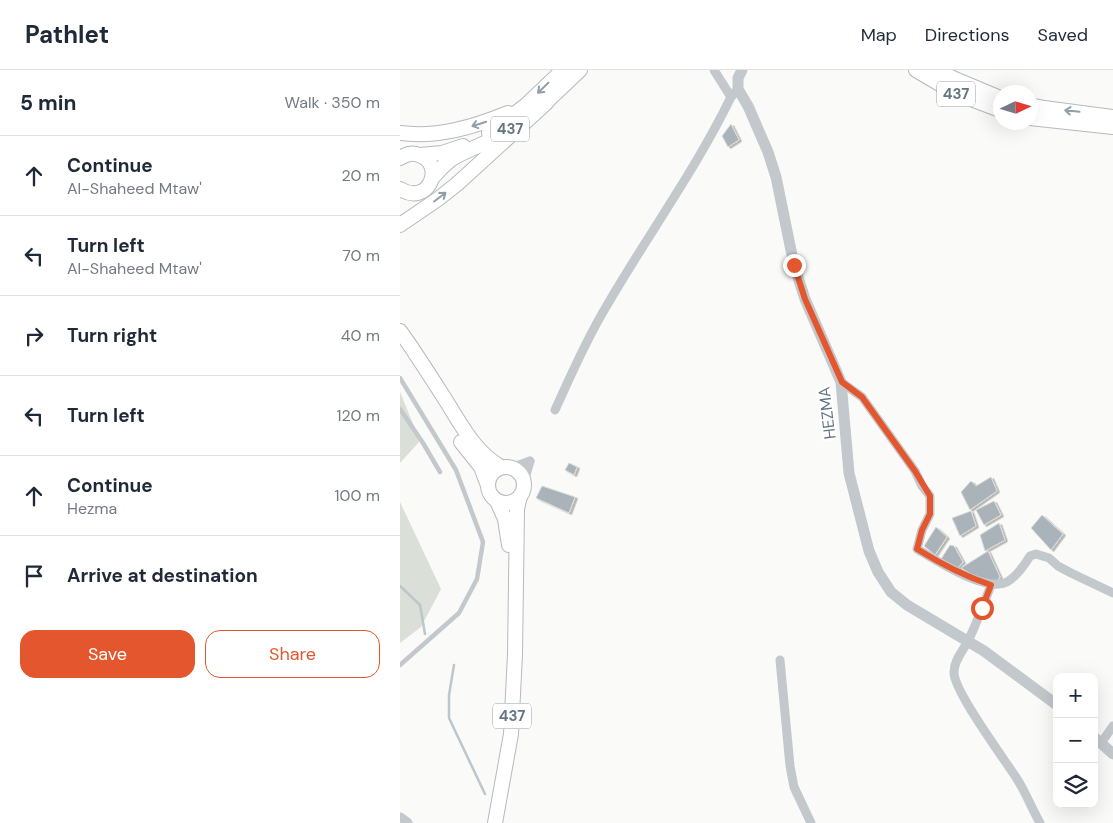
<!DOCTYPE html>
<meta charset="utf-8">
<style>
:root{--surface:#fff;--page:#f2f2f3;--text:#1f2937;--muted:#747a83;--line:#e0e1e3;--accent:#e4572e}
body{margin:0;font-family:"DM Sans",sans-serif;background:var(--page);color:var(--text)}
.controls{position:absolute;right:15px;bottom:15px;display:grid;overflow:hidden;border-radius:10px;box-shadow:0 5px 20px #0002}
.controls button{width:45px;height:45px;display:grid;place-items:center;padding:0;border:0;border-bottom:1px solid var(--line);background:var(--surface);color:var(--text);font:25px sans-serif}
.compass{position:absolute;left:593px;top:15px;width:45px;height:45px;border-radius:50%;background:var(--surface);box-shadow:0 5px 20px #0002;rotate:86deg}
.stop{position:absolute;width:15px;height:15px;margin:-11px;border:4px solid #e4572e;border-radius:50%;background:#fff}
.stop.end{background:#e4572e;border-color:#fff;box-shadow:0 1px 5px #0008}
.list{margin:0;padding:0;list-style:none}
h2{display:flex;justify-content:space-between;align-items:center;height:65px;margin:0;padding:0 20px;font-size:21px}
h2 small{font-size:16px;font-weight:400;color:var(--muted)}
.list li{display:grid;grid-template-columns:32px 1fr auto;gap:15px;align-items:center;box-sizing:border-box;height:80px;padding:0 20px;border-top:1px solid var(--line)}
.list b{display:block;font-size:19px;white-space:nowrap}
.list p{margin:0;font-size:16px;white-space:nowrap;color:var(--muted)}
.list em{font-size:16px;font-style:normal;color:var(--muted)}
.actions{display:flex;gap:10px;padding:15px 20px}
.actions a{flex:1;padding:11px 0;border:1px solid var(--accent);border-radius:15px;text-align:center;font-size:18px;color:var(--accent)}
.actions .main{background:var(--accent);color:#fff}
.icon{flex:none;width:28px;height:28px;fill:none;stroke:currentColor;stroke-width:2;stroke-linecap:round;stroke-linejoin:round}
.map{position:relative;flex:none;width:713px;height:753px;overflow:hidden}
header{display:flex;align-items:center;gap:30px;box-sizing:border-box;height:70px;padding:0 25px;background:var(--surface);border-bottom:1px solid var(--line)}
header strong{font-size:24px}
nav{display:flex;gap:28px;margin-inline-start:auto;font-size:18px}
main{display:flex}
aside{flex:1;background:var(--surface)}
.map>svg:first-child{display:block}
.green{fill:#dadfd7}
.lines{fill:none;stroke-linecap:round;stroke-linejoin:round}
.stream{stroke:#bbc7cb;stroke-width:2.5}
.building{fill:#aab3b9;stroke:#dcdcda;filter:url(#shadow)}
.primary-casing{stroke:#b5babe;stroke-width:16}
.service{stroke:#c3c8cc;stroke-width:4.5}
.minor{stroke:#c3c8cc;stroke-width:9}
.tertiary{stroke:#c3c8cc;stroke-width:11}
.primary{stroke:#fff;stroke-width:14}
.oneway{stroke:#939fa8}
.route{stroke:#e4572e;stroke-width:6}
.labels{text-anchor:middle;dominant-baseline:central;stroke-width:5;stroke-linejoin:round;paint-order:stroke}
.shield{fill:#fff;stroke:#939fa8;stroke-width:1}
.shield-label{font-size:15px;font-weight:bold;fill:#657683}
.street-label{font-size:16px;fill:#657683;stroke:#fff}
</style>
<header>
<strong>Pathlet</strong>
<nav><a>Map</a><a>Directions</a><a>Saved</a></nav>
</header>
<main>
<aside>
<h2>5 min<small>Walk · 350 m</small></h2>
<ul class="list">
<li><svg class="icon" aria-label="ahead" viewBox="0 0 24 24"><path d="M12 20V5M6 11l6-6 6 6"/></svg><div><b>Continue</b><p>Al-Shaheed Mtaw'</p></div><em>20 m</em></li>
<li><svg class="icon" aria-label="left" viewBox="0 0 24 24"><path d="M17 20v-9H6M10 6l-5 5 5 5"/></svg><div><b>Turn left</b><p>Al-Shaheed Mtaw'</p></div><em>70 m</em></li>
<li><svg class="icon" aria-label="right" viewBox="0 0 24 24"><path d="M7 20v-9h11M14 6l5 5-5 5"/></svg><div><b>Turn right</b></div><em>40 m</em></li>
<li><svg class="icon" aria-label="left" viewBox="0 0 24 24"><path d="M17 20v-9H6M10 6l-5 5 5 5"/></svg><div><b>Turn left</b></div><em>120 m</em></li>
<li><svg class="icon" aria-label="ahead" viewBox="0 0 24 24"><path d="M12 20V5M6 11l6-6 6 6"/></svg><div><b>Continue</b><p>Hezma</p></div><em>100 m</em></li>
<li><svg class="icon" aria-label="arrive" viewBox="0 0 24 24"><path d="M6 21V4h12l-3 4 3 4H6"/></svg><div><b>Arrive at destination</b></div></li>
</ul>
<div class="actions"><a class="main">Save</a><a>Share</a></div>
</aside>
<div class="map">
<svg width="713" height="753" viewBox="0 0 713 753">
<defs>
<filter id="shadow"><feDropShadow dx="2.5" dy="1.5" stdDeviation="0" flood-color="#0004"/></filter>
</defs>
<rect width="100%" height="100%" fill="#fafaf8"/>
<g class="green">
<polygon points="0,322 20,371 0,393"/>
<polygon points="0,432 41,519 21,557 0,573"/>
</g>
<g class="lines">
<g class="stream">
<polyline points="0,516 20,535 25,564"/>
<polyline points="54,595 49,625 49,648 85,724"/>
</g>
</g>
<g class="building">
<polygon points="331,54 339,70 328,77 322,66"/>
<polygon points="169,393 177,397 174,405 165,400"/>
<polygon points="591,407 597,421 570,440 561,422 571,411 576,416"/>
<polygon points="142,416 175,427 169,443 136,428"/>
<polygon points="594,431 601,445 584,455 576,440"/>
<polygon points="571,441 576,456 560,466 552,448"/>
<polygon points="642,445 663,464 651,480 631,458"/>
<polygon points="599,453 605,470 585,481 580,465"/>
<polygon points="536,457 547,467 535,485 524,476"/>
<polygon points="550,475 554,476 563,492 558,498 541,489"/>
<polygon points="588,481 600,507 595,513 576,507 561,498"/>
</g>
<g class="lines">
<defs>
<g id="primary">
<polyline points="516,0 555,23 600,40"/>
<polyline points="536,0 557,10 600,28"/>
<polyline points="630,35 644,38 713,47"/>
<polyline points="140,38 180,0"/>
<polyline points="630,48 713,57"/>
<path d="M0 63C37 68 74 57 108 43"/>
<polyline points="89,63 125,36 163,0"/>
<polyline points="20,85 42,83 63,76"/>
<path d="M0 88C6 84 12 82 19 85 46 94 29 137 0 119"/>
<path d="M33 107C38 101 44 95 50 90 67 79 87 74 104 63"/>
<polyline points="0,155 38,129 57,114 146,33"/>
<path d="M0 261C15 282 29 304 43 326 60 352 73 381 101 397"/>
<polyline points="61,372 81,397 87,413"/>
<circle cx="106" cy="415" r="18"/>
<polyline points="97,431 105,449 109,475"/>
<polyline points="95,753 111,664 115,584 117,439 120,426"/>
</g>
</defs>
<use href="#primary" class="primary-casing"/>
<g class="service">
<polyline points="0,308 56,400 83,472 77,509 59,543 0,595"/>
<polyline points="0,339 23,373 40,402"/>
</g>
<g class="minor">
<polyline points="314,0 331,27"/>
<path d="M441 312 462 327 515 401 522 416 530 426V444L522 460 517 479C536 490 585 523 607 512 617 506 624 496 630 486L636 484 649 488 658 496 671 503 713 523"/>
<path d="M155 340C171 305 186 270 206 237 247 166 295 101 331 27L338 19"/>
<polyline points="107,397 119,395 130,391"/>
<polyline points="124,412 130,391"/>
<path d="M591 515C584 533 577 553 568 571 563 581 554 590 554 602 553 620 605 690 617 709 626 723 632 739 640 753"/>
<polyline points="380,590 390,696 394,717 411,753"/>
<polyline points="701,673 713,656"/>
</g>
<g class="tertiary">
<polyline points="342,0 338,8 338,19 348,36 368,82 376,107 394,195 405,229 441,312 449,403 469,481 478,502 491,522 507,535 584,581 657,635"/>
<polyline points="694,667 713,684"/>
<polyline points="0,748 7,753"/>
</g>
<use href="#primary" class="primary"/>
</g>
<defs><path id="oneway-shaft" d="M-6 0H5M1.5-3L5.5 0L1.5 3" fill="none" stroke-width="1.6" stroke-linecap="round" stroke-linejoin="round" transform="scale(1.25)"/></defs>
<g class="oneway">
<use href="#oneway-shaft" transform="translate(143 18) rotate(136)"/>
<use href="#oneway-shaft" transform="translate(672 41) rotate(-174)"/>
<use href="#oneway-shaft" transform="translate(79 54) rotate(162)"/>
<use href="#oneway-shaft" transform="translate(40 127) rotate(-37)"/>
</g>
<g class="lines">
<path class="route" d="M394 195 405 229 442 312 462 327 515 401 530 426V444L522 460 517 479C541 494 564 506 591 515L582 538"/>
</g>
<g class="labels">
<g class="shield">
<rect x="537" y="11.5" width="38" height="25" rx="4"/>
<rect x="91" y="46.5" width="38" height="25" rx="4"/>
<rect x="93" y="633.5" width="38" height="25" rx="4"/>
</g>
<g class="shield-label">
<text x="556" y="24">437</text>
<text x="110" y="59">437</text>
<text x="112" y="646">437</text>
</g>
<g class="street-label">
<text transform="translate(427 343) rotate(-97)">HEZMA</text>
</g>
</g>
</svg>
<div class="controls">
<button>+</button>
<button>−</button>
<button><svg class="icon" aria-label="layers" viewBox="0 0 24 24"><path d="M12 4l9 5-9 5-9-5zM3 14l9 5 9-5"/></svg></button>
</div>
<svg class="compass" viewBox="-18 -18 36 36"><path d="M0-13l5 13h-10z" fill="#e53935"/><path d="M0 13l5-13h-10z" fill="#747a83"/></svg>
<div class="stop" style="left:582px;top:538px"></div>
<div class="stop end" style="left:394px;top:195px"></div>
</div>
</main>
